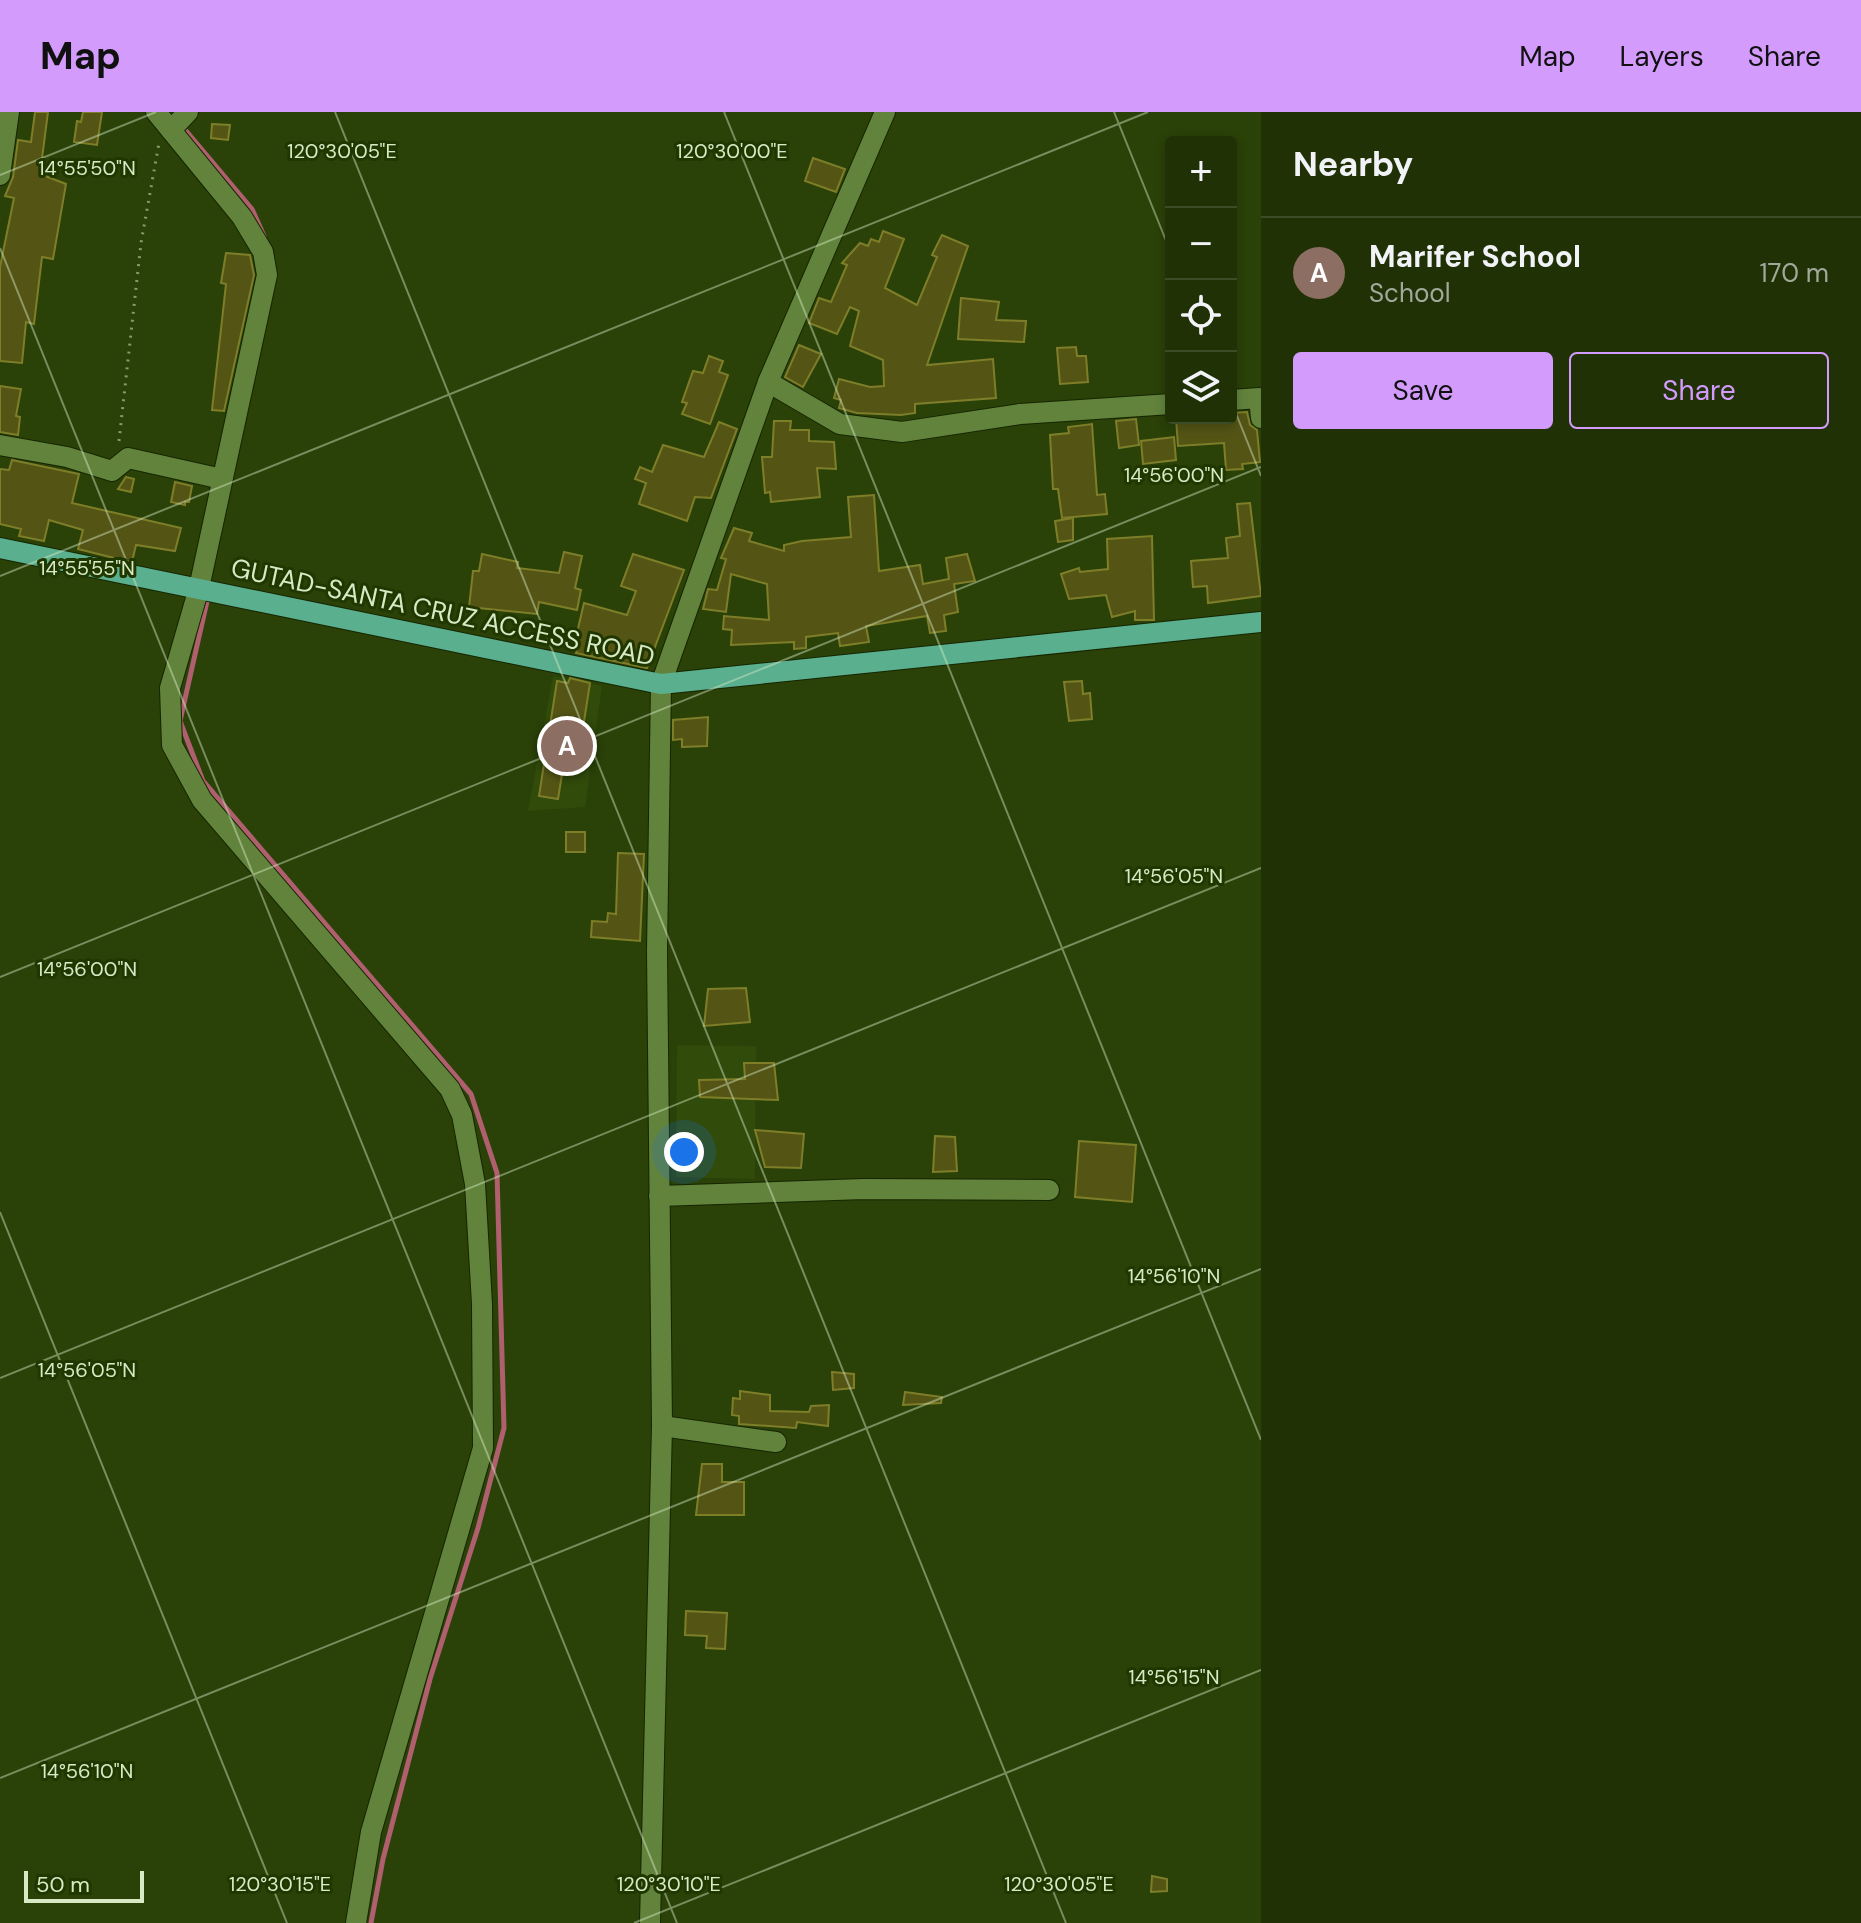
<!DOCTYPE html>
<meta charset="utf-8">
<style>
:root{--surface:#203106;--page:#2d3d14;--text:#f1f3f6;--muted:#a2a99b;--line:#3d4c28;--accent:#d39cfc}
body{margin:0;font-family:"DM Sans",sans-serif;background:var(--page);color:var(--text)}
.controls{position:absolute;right:24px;top:24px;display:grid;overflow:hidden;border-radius:8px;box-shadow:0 4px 12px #0003}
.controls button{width:72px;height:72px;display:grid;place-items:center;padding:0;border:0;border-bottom:2px solid var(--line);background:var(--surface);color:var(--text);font:40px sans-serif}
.scale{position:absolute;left:24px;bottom:20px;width:120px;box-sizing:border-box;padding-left:8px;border:4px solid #d7eac5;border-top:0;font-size:22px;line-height:28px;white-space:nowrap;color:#d7eac5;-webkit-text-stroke:6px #203700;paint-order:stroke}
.you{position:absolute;left:684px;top:1040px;width:28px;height:28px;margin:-20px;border:6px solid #fff;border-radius:50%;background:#1a73e8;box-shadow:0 0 0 12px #1a73e833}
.badge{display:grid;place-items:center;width:52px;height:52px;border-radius:50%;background:var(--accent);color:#fff;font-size:26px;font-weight:700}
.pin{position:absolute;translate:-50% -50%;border:4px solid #fff;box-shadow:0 2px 8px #0006}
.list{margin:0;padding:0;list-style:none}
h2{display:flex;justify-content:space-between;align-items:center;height:104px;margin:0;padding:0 32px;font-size:34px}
h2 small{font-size:26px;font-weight:400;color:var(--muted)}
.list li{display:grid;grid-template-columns:52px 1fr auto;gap:24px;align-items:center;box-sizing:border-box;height:112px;padding:0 32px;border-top:2px solid var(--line)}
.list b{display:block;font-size:30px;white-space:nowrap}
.list p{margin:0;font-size:26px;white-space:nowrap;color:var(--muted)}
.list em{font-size:26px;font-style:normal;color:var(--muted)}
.actions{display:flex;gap:16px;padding:24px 32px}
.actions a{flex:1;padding:18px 0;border:2px solid var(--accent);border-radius:8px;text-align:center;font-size:28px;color:var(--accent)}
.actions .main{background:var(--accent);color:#111}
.icon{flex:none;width:44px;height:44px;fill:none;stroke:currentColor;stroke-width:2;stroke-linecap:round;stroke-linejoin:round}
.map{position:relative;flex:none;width:1261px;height:1811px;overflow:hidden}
header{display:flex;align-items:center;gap:48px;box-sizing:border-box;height:112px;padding:0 40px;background:var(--accent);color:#111}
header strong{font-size:38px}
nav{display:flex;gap:44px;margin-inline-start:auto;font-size:28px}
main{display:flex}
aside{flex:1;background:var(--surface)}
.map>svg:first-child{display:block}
.built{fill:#314b0a}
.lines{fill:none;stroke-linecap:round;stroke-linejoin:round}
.stream{stroke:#af5f6d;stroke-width:5}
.building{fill:#545515;stroke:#7e7e29;stroke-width:2}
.minor-casing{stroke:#162601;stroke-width:22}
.major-casing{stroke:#162601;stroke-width:22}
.path{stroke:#879c6d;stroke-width:3;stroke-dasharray:2 6;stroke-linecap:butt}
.minor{stroke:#62833c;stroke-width:20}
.major{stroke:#5aaf8f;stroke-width:20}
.ticks{fill:none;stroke:#d7eac5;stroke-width:2;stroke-opacity:0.45}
.labels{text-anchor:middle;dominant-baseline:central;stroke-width:6;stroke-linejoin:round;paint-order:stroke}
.street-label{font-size:26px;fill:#d7eac5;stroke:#203700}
.ticks-label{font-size:20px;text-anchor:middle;fill:#d7eac5;stroke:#203700;stroke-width:6;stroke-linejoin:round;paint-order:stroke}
</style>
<header>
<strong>Map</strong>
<nav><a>Map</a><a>Layers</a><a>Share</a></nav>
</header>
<main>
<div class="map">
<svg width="1261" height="1811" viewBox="0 0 1261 1811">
<rect width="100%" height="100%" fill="#2a4108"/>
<g class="built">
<polygon points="553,564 602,574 585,695 528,699"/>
<polygon points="677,933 756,934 755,1067 676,1065"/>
</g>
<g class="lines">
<g class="stream">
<polyline points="182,14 252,97 264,124"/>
<polyline points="208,485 180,609 203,669 471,982 497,1061 504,1316 478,1416 430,1567 383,1747 371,1811"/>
</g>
</g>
<g class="building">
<polygon points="35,0 48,0 40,62 66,72 53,147 42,145 34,212 26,210 22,251 0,249 0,155 14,86 5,84 13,65 18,28 31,30"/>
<polygon points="83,0 102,0 97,33 74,30 77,9 81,10"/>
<polygon points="212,12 230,13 228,28 211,26"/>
<polygon points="813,46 845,57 836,80 805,69"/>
<polygon points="883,119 904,127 885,176 917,193 937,145 932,143 942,123 968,134 927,253 993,247 996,286 915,292 915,301 901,303 857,301 839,296 841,288 834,286 839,267 870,275 884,274 883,248 850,234 859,199 850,195 837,222 809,211 819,186 831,190 847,153 842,151 860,131 868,134 871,127 879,130"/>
<polygon points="226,141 250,143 254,163 224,299 212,298 226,172 221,171"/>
<polygon points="961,186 999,190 996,208 1026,209 1024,230 958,227"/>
<polygon points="799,233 821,242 803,275 785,265"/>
<polygon points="1076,235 1077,244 1086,244 1088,270 1060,272 1057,236"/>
<polygon points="709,244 723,249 719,260 728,263 710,312 682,302 687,291 682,290 693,259 703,261"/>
<polygon points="0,274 21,277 16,304 20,305 18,323 0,320"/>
<polygon points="1247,300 1250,313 1257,318 1260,350 1242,352 1243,357 1226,358 1224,331 1178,334 1176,306 1231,306 1231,301"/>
<polygon points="1136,307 1139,333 1119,336 1116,309"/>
<polygon points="774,309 791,309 790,318 809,318 809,329 834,330 836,357 817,356 820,385 771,390 770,380 765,381 762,345 772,345"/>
<polygon points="719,310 737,317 711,386 695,385 687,409 639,392 646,371 635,367 640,355 652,360 663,333 704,345"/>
<polygon points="1092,312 1097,383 1105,382 1107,402 1062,406 1058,377 1053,377 1050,323 1069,321 1068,315"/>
<polygon points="1174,325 1176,348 1143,352 1141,329"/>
<polygon points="12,348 79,362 72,391 181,416 175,439 136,433 132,450 110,445 78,437 83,418 49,408 44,429 19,424 21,417 0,412 0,357 9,358"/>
<polygon points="126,365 134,367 131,380 118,377"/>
<polygon points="175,370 192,374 189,390 185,390 185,393 171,390"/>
<polygon points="874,383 879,459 920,453 923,472 949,467 946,446 967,442 975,469 954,472 958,500 944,503 946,519 930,521 927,504 866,514 869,530 840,534 838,521 806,525 806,536 794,537 794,530 731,533 732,518 723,517 724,504 769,508 767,472 731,462 726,500 703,497 708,477 717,478 726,447 721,446 734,416 752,421 749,429 784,439 784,433 802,429 851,425 848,385"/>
<polygon points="1250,391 1261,484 1208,491 1207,474 1193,475 1191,449 1228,446 1226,426 1240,424 1237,392"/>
<polygon points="1073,406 1073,428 1058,430 1055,409"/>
<polygon points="1152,424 1154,508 1135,508 1135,499 1112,505 1106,483 1069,487 1061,462 1079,456 1080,460 1108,457 1107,427"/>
<polygon points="564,440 582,444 575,476 581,478 577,498 539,490 537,502 469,495 473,459 479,459 482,442 518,450 517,456 559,461"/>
<polygon points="633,442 684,458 647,556 576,541 579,532 576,525 584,491 627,503 636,479 621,474"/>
<polygon points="570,566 590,571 583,616 570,613 558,687 539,684 557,569 568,571"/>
<polygon points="1082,569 1083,582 1090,581 1092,607 1069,609 1064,570"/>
<polygon points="708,605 707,634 682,635 682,627 673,628 673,608"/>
<rect x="566" y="720" width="19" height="20"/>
<polygon points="618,741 644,742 640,829 591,825 592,809 607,810 608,801 616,802"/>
<polygon points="746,876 750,910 704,914 708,877"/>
<polygon points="744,951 774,951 778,988 700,985 699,968 745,967"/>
<polygon points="755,1018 804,1022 801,1056 765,1055"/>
<polygon points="935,1024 955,1025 957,1059 933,1060"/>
<polygon points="1079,1029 1136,1033 1132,1090 1075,1085"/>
<polygon points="832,1260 854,1262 854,1276 833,1278"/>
<polygon points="740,1279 770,1283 770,1299 809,1300 811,1294 829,1293 828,1314 797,1310 796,1316 739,1312 739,1304 732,1303 733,1286 740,1287"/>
<polygon points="905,1280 942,1285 941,1291 903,1293"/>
<polygon points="702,1352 722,1352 722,1370 744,1370 744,1403 696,1403"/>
<polygon points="686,1499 727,1501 725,1537 706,1536 707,1524 685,1523"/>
<polygon points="1152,1764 1167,1767 1167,1779 1151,1780"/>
</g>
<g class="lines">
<defs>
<g id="minor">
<polyline points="156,0 242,105 263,140 267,163 199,476 170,576 172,633 202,688 450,977 462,1003 475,1072 482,1192 483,1336 371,1720 356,1811"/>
<polyline points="171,18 188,0"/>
<polyline points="0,63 9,0"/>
<polyline points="768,270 840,312 902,320 1020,302 1171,292"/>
<polyline points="1231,288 1259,286 1261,306"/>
<polyline points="0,333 67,345 112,359 128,346 222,367"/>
<polyline points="659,1084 864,1077 1049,1078"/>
<polyline points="662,1314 776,1330"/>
<polyline points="650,1811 662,1314 657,839 661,572 768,270 885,0"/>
</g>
<polyline id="major" points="0,436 661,572 1261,510"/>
</defs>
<use href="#minor" class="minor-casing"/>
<use href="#major" class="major-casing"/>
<polyline class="path" points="119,329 141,131 159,31"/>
<use href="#minor" class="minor"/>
<use href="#major" class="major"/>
</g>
<path class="ticks" d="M335 0 1066 1811M724 0 1261 1328M1114 0 1171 141M0 63 156 0M0 136 677 1811M1231 289 1261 364M0 464 1148 0M0 865 1261 355M0 1100 287 1811M0 1266 1261 756M0 1666 1261 1157M634 1811 1261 1558"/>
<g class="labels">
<g class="street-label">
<text transform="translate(443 500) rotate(12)">GUTAD-SANTA CRUZ ACCESS ROAD</text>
</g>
</g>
<g class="ticks-label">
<text x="342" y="46">120°30'05"E</text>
<text x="732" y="46">120°30'00"E</text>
<text x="87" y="63">14°55'50"N</text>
<text x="1174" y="370">14°56'00"N</text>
<text x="87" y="463">14°55'55"N</text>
<text x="1174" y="771">14°56'05"N</text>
<text x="87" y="864">14°56'00"N</text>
<text x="1174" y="1171">14°56'10"N</text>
<text x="87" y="1265">14°56'05"N</text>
<text x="1174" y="1572">14°56'15"N</text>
<text x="87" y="1666">14°56'10"N</text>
<text x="280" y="1779">120°30'15"E</text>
<text x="669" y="1779">120°30'10"E</text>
<text x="1059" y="1779">120°30'05"E</text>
</g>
</svg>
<div class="controls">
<button>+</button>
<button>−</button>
<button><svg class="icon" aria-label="locate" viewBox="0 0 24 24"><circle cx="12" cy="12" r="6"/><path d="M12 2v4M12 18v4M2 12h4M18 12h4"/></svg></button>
<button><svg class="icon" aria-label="layers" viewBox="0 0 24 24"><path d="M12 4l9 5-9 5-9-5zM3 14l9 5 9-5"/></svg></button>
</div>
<div class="scale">50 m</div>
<div class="you"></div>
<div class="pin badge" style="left:567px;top:634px;background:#8d6e63">A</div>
</div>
<aside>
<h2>Nearby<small></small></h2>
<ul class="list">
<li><span class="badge" style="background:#8d6e63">A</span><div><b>Marifer School</b><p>School</p></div><em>170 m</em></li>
</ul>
<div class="actions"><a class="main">Save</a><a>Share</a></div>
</aside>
</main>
